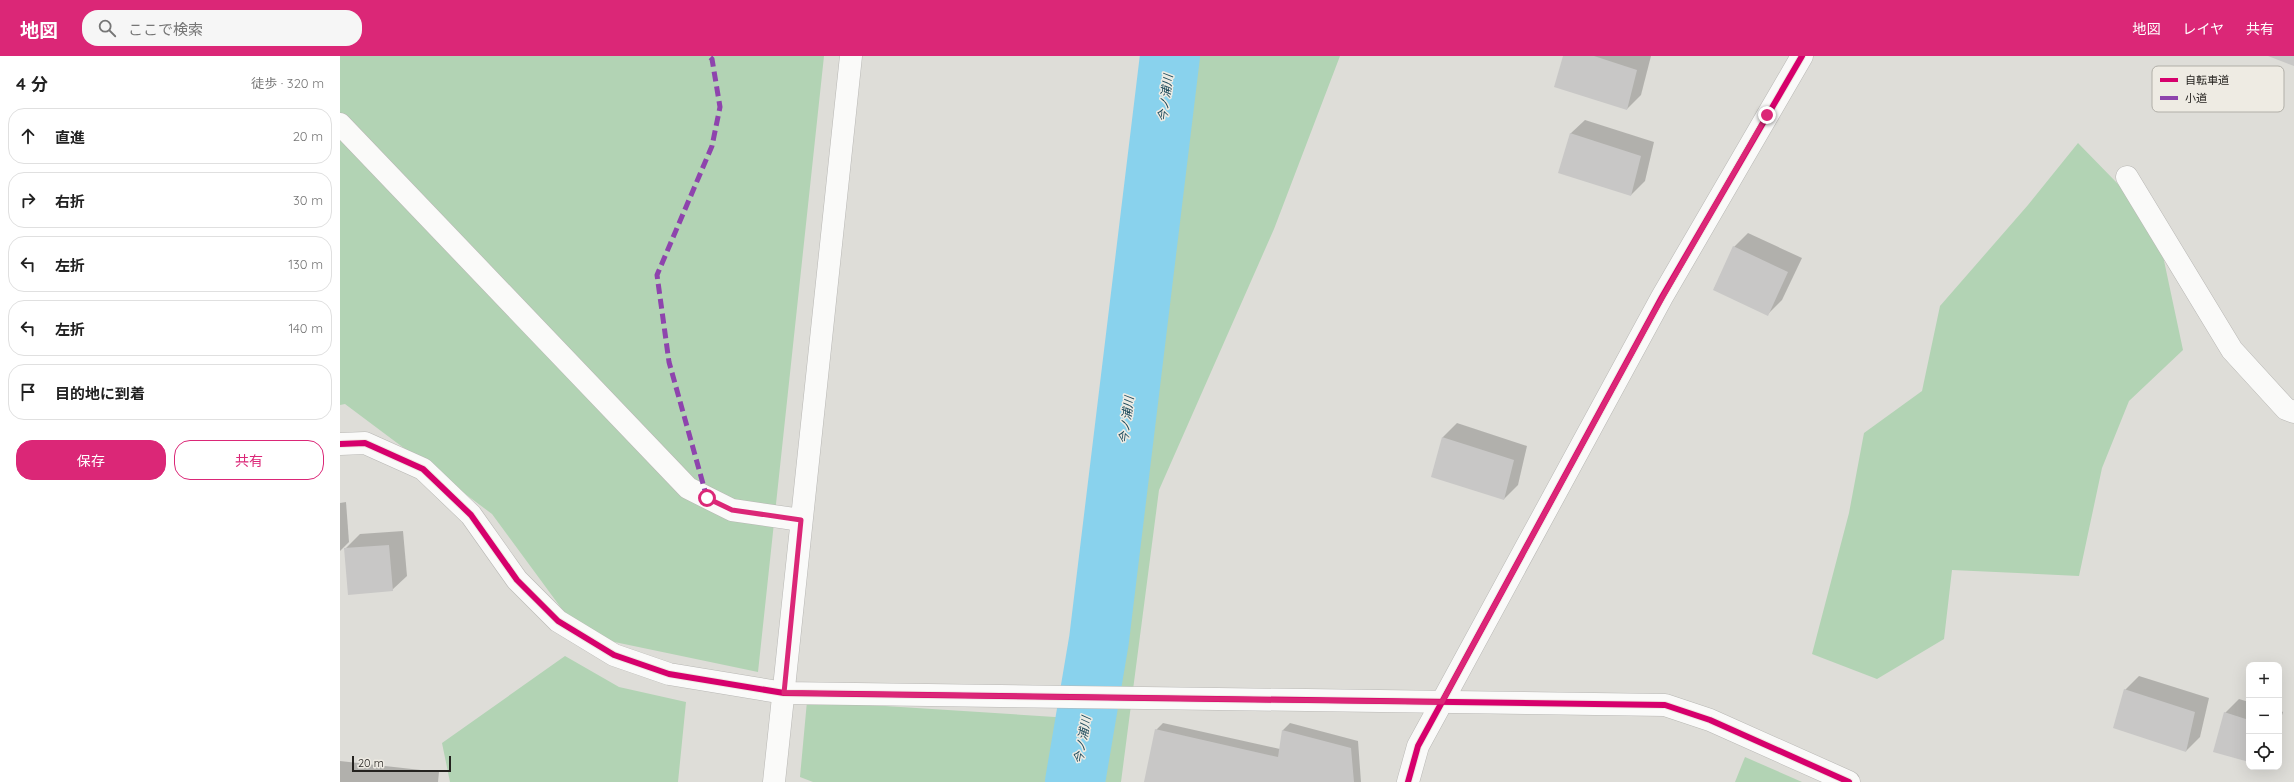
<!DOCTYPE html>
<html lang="ja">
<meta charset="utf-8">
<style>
:root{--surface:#fff;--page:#f6f6f6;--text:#222;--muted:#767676;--line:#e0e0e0;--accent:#db2777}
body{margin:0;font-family:Quicksand,"Noto Sans JP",sans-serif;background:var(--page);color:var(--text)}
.controls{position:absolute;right:12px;bottom:12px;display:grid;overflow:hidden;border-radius:8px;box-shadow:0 4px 16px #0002}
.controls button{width:36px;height:36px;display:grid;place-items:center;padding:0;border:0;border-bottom:1px solid var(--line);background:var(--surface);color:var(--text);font:20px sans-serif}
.scale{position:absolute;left:12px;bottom:10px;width:99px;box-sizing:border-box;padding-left:4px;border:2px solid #24221f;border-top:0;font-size:11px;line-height:14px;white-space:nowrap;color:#24221f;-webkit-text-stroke:3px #eeebe3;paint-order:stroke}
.stop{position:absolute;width:12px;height:12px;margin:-9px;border:3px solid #db2777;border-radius:50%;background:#fff}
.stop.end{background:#db2777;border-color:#fff;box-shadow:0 1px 4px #0008}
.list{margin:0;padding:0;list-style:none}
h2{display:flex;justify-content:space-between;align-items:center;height:52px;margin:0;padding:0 16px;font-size:17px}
h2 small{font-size:13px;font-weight:400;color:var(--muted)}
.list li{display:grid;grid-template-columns:26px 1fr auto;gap:12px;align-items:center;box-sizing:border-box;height:56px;margin:0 8px 8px;padding:0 8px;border:1px solid var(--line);border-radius:16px}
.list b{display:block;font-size:15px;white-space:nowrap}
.list em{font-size:13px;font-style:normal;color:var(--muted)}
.actions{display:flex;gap:8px;padding:12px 16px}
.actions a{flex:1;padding:9px 0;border:1px solid var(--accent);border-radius:16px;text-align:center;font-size:14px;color:var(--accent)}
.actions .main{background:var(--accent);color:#fff}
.icon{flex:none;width:22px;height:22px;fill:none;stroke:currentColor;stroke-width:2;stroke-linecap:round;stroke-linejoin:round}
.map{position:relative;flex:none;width:1954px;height:726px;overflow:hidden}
header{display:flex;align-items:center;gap:24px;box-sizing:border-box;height:56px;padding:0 20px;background:var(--accent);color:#fff}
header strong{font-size:19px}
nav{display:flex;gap:22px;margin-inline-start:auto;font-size:14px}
.search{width:280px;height:36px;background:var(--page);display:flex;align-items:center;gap:10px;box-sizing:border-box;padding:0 14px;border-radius:16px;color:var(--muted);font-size:15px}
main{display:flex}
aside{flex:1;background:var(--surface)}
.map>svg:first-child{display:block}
.green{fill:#b2d3b4}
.shadow{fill:#0003}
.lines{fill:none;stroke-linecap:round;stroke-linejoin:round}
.river{stroke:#89d2ed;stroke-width:60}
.building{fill:#c8c7c6}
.minor-casing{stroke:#b8b7b4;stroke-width:23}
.minor{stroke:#fafaf9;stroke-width:22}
.quiet{stroke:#8e44ad;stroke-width:5;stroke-dasharray:10 5;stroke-linecap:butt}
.cycleway-casing{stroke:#eeebe3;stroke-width:8}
.cycleway{stroke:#d6006c;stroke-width:6}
.route{stroke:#db2777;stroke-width:5}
.labels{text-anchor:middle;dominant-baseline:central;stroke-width:3;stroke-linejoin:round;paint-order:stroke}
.water-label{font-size:12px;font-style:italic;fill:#1f4c5d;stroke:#eeebe3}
.key{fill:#eeebe3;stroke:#b1afa8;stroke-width:1}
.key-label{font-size:11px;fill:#24221f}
</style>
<header>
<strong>地図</strong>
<div class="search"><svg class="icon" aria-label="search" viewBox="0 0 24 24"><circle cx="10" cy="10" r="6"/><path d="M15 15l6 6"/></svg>ここで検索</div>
<nav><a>地図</a><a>レイヤ</a><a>共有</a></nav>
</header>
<main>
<aside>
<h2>4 分<small>徒歩 · 320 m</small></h2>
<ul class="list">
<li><svg class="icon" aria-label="ahead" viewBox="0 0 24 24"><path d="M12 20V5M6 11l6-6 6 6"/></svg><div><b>直進</b></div><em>20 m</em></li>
<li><svg class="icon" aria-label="right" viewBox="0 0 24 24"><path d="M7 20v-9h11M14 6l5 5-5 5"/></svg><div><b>右折</b></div><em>30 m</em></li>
<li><svg class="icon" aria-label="left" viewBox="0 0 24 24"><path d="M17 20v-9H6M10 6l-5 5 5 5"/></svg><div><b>左折</b></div><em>130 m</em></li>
<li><svg class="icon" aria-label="left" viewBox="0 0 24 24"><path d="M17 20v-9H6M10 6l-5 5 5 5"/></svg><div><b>左折</b></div><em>140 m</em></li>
<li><svg class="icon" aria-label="arrive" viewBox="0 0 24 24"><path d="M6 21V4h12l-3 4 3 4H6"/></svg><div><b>目的地に到着</b></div></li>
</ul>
<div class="actions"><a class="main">保存</a><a>共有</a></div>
</aside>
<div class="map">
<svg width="1954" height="726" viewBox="0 0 1954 726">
<rect width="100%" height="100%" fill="#deddd8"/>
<g class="green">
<polygon points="0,0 484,0 418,616 241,579 152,458 5,348 0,349"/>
<polygon points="809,0 1000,0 934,173 819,434 781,726 473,726 460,721 467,645 746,663 782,231"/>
<polygon points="1738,87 1816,167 1843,294 1789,345 1762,412 1739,520 1612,514 1604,583 1537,623 1472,598 1509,457 1524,377 1582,335 1600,250 1688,149"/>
<polygon points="225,600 279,631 346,646 338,726 110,726 102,687"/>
<polygon points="1405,701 1462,726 1395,726"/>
</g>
<g class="shadow">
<polygon points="1224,0 1311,0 1301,39 1287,53"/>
<polygon points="1245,64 1314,86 1305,125 1291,139 1230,78"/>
<polygon points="1408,177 1462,202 1442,244 1428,258 1374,233 1394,191"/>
<polygon points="1117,367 1187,390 1178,429 1164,443 1092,420 1103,381"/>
<polygon points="6,446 9,486 0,495 0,447"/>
<polygon points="63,475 67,520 52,534 5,493 20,478"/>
<polygon points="1799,620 1869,642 1860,681 1846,695 1785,634"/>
<polygon points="1899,643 1909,646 1909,705 1885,657"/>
<polygon points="1939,654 1943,656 1939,669"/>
<polygon points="823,667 940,693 943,674 950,667 1018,685 1021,726 805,726 816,674"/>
<polygon points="0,705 99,716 98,726 0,726"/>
</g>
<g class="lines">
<polyline class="river" points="735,726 759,584 830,0"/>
</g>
<g class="building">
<polygon points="1223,0 1254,0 1297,14 1287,54 1214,31"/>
<polygon points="1928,0 1954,0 1954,10"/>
<polygon points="1230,77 1301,100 1291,140 1218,117"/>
<polygon points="1393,190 1448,216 1428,260 1373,234"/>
<polygon points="1102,381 1174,404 1164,444 1091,421"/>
<polygon points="49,489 53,535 8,539 4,492"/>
<polygon points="1784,633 1855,656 1846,696 1773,672"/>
<polygon points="1884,656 1909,664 1909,706 1873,696"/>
<polygon points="815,673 938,701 942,674 1011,692 1014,726 804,726"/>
</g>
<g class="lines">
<defs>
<g id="minor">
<polyline points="0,68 348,432 392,454 461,464"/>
<polyline points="1787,121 1892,294 1946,353 1954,356"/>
<polyline points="0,388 25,387 83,413 131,459 177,524 218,565 274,599 329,618 444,637 1325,649 1370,664 1509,726"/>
<polyline points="434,726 511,0"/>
<polyline points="1068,726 1078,690 1102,646 1322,241 1462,0"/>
</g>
</defs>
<use href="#minor" class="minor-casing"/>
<use href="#minor" class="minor"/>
<polyline class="quiet" points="367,442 329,306 317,219 372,90 380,51 372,3 369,0"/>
<defs>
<g id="cycleway">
<polyline points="0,388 25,387 83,413 131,459 177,524 218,565 274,599 329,618 444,637 1325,649 1370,664 1509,726"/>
<polyline points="1068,726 1078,690 1102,646 1322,241 1462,0"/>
</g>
</defs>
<use href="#cycleway" class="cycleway-casing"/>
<use href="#cycleway" class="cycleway"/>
</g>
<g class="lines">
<polyline class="route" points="367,442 392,454 461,464 444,637 1102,646 1313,258 1427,59"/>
</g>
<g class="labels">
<g class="water-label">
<text transform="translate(825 42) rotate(-83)">今ノ浦川</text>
<text transform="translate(786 364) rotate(-83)">今ノ浦川</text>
<text transform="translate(742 684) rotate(-80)">今ノ浦川</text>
</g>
</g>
<rect x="1812" y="10" width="132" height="46" rx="6" class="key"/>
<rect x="1820" y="22" width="18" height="4" fill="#d6006c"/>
<rect x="1820" y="40" width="18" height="4" fill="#8e44ad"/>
<g class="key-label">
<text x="1845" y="28">自転車道</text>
<text x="1845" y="46">小道</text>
</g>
</svg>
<div class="controls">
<button>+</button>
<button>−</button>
<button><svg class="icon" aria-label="locate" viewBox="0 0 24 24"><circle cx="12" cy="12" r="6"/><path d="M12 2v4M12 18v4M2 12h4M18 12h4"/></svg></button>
</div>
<div class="scale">20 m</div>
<div class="stop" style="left:367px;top:442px"></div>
<div class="stop end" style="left:1427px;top:59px"></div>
</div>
</main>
